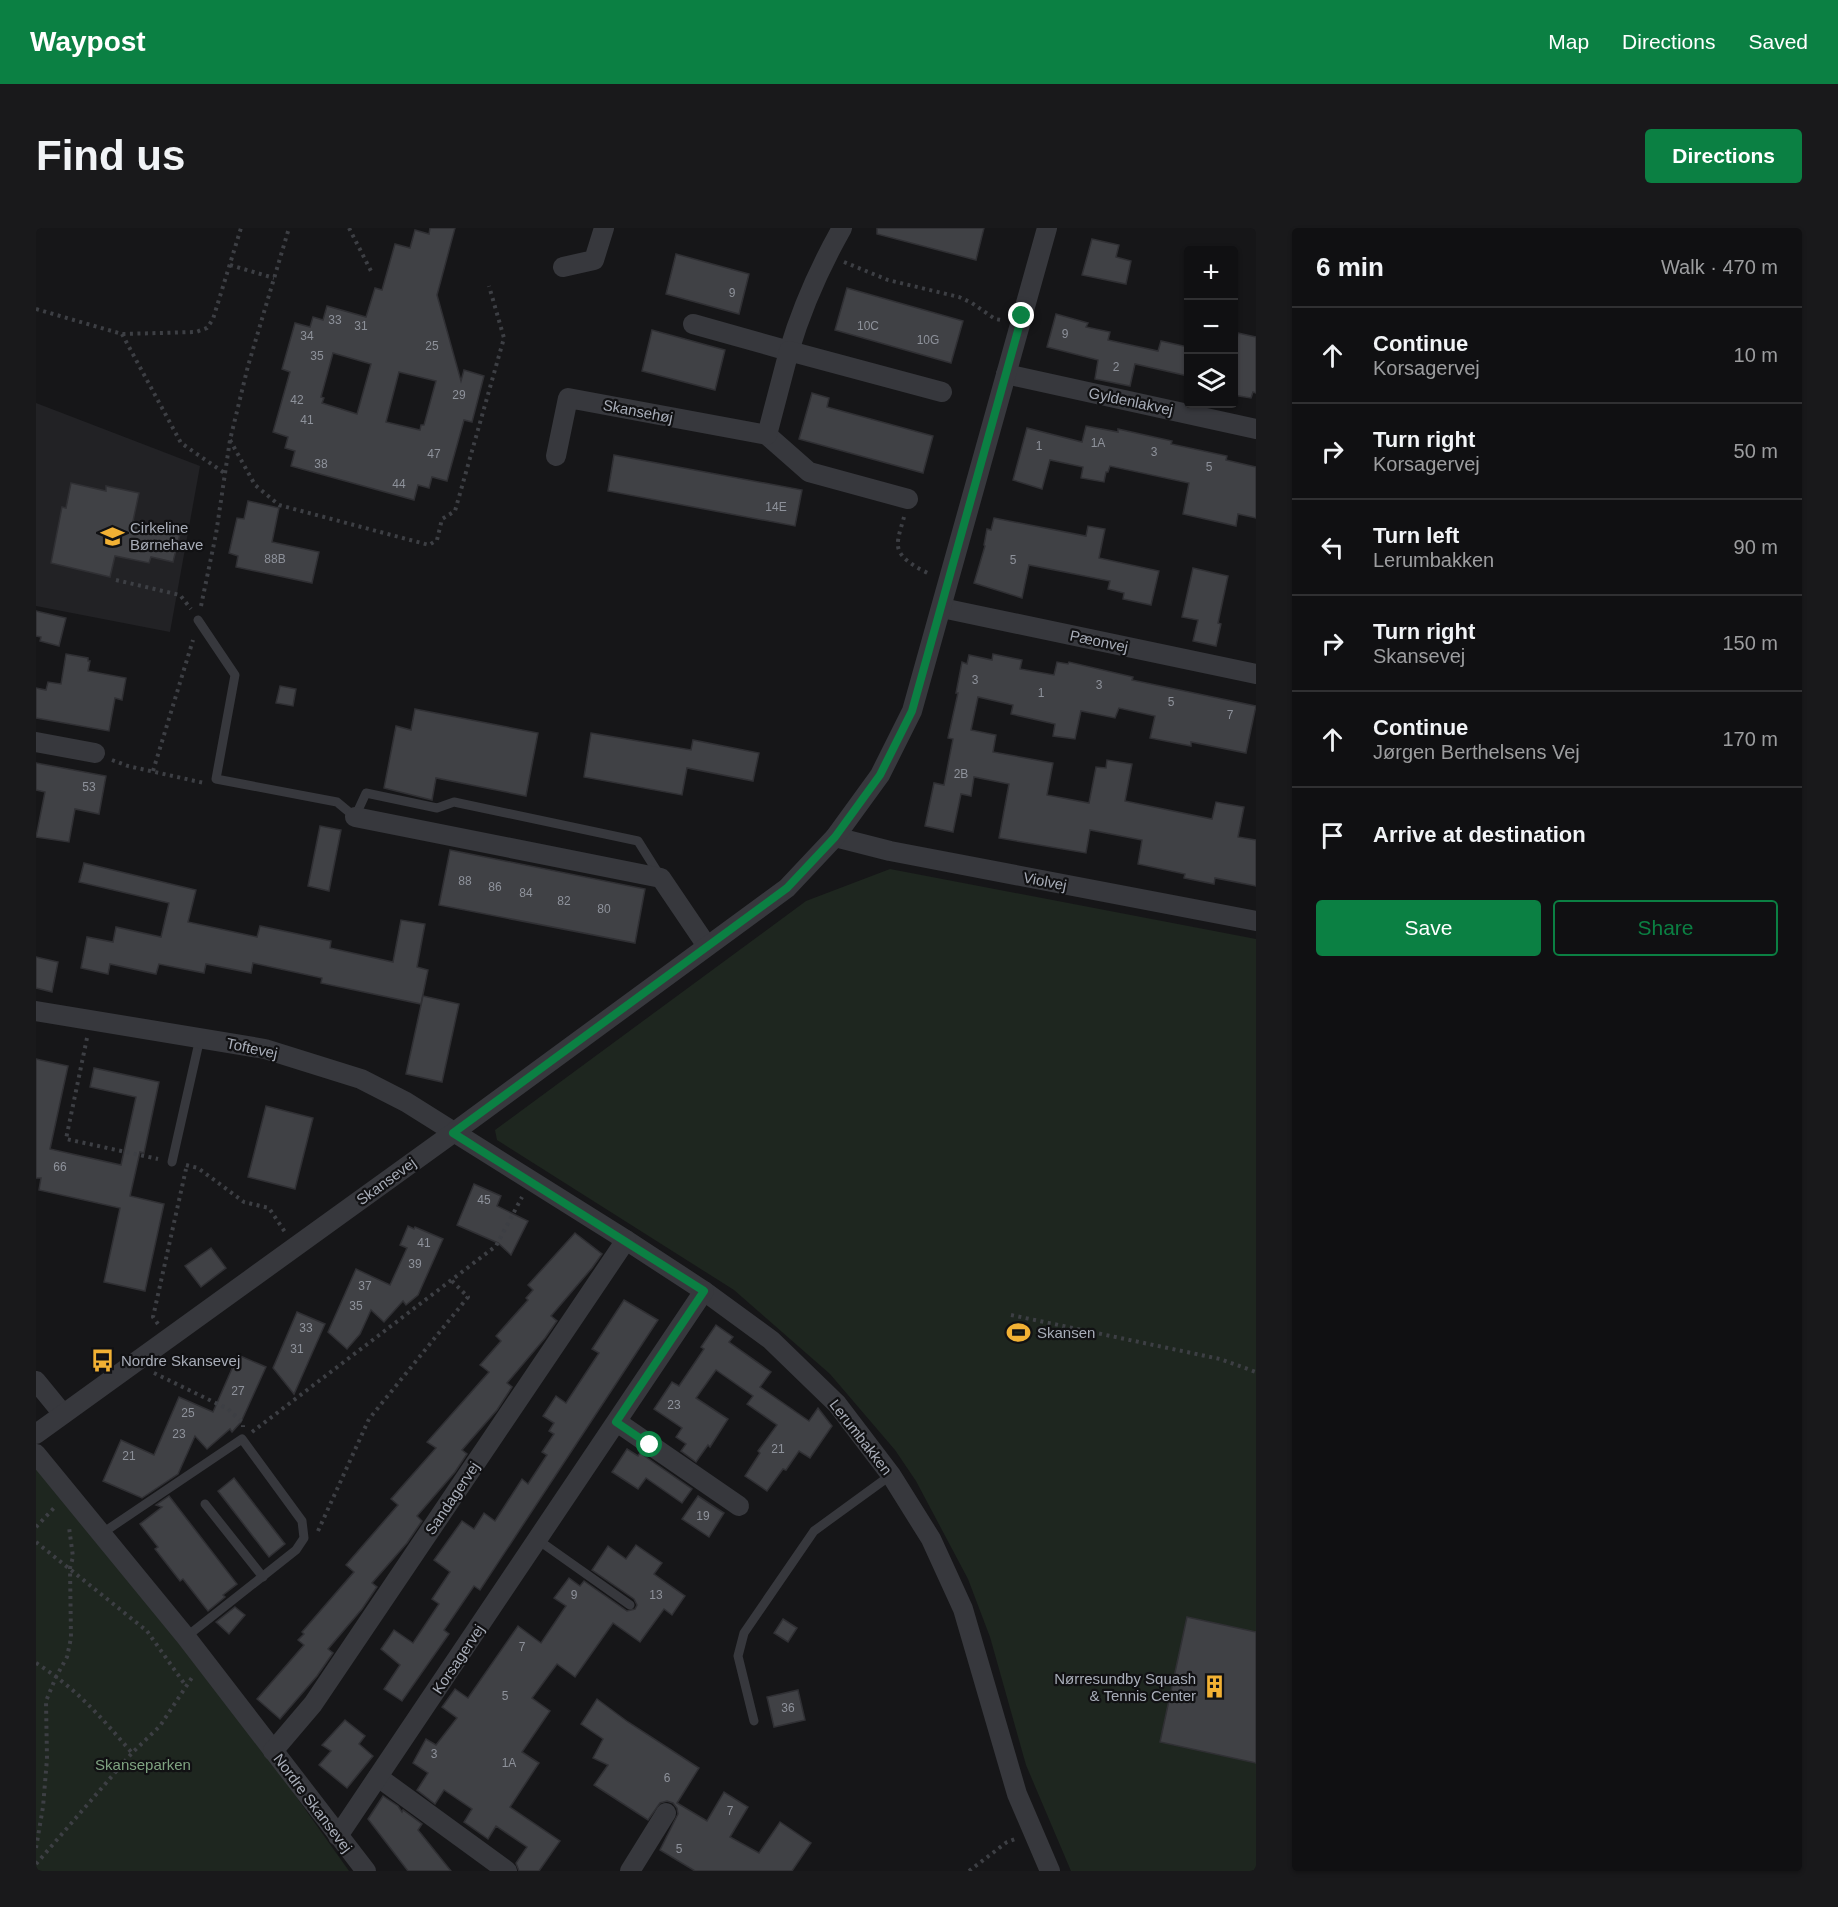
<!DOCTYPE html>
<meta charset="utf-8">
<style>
:root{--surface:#101012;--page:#19191b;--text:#f1f3f6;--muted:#9c9d9f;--line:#303032;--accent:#0b8043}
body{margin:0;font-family:Arial,sans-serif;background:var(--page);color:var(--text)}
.controls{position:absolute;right:18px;top:18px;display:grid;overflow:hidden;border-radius:6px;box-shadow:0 2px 4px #0004}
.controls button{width:54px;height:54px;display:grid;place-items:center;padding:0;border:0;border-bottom:2px solid var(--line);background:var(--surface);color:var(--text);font:30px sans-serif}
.stop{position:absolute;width:18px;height:18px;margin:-14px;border:4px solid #0b8043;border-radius:50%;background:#fff}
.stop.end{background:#0b8043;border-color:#fff;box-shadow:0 2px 6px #0008}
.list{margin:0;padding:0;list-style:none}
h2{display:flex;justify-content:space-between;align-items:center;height:78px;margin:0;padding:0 24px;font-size:26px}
h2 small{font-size:20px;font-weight:400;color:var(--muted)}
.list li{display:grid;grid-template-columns:39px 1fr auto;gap:18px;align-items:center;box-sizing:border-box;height:96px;padding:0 24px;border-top:2px solid var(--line)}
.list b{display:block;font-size:22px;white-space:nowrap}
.list p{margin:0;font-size:20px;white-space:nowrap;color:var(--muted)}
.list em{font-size:20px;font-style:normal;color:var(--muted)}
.actions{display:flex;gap:12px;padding:18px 24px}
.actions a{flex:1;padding:14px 0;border:2px solid var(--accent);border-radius:6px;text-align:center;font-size:21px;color:var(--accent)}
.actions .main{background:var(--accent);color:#fff}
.icon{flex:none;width:33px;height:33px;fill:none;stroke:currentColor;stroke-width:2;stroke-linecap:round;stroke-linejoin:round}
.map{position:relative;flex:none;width:1220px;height:1643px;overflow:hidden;border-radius:6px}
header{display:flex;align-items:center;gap:36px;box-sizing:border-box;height:84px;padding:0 30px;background:var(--accent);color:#fff}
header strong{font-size:28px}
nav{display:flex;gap:33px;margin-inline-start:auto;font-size:21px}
.intro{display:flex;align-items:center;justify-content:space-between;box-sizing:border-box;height:144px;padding:0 36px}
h1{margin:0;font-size:42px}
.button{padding:15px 27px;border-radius:6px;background:var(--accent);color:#fff;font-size:21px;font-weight:700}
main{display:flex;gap:36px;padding:0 36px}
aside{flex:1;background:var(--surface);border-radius:6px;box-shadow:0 2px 4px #0004}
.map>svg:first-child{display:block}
.built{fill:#222225}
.green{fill:#1e261f}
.building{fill:#404145;stroke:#303034;stroke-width:1.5;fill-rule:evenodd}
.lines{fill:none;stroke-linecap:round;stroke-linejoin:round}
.path{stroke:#3d3f44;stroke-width:4;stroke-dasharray:3 4.5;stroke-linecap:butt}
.service{stroke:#37383d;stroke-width:9}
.minor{stroke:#37383d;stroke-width:20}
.route{stroke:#0b8043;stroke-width:8}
.labels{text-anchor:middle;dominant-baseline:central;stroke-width:4.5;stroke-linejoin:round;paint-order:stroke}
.number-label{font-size:12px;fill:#8e929b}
.street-label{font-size:15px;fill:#a8adb8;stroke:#111113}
.poi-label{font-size:15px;fill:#a8adb8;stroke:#111113;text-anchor:start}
.park-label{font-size:15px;fill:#7fa381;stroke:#111113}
</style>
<header>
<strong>Waypost</strong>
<nav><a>Map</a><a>Directions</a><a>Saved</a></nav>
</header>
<div class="intro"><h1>Find us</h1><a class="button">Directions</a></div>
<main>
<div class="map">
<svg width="1220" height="1643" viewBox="0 0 1220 1643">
<rect width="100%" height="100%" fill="#161618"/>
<polygon class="built" points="0,175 164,238 134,404 0,378"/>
<g class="green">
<polygon points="854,641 1220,711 1220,1643 1035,1643 990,1537 954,1409 932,1351 880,1253 859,1222 794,1146 698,1062 461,912 459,902 770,673"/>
<polygon points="0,1236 193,1474 313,1643 0,1643"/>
</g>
<g class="building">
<path d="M394 0H419L401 67 425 153 428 142 448 148 436 194 428 192 411 253 396 249 393 260 382 257 378 272 255 238 259 223 249 220 252 209 237 204 254 144 246 141 259 95 274 99 277 89 287 92 291 78 330 89 339 60 346 62 359 16 374 20 379 2 393 6ZM297 125 335 136 321 186 286 175 288 170 285 169ZM363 144 400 153 388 197H385L384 202 350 194Z"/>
<polygon points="841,0 948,0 940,32 841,6"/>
<polygon points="1056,11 1083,17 1080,29 1095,33 1090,56 1046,47"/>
<polygon points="640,26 713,46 703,86 630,66"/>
<polygon points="811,60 927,93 915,135 799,102"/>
<polygon points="1020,86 1052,95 1050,99 1074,104 1072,112 1122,123 1125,113 1152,119 1152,148 1099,136 1094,158 1059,151 1062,132 1011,119"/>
<polygon points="616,102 689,122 679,162 606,143"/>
<polygon points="1202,105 1220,109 1220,165 1217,164 1215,170 1197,167 1197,116 1200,116"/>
<polygon points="776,165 793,170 791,179 897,208 887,245 763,211"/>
<polygon points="1050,198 1082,204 1082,201 1136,213 1135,216 1191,228 1190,232 1220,239 1220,290 1202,286 1200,298 1147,286 1153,255 1074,238 1072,244 1070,244 1068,254 1045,250 1047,239 1014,232 1006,261 977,252 991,200 1046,214"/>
<polygon points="578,227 766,262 759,298 572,263"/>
<polygon points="35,255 70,263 70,258 103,265 97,293 120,298 119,302 144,306 137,334 115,329 113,335 79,328 74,349 15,335 26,279 30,280"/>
<polygon points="212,273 243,280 236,314 283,324 276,355 200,339 202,328 193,325 201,290 208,291"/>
<polygon points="958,290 1050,308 1052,298 1069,301 1063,330 1123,343 1115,377 1087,371 1088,365 1072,361 1074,353 993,337 986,370 938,355 949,318 948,317 951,301 955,302"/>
<polygon points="1157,340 1192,348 1182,395 1185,396 1180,418 1157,413 1162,392 1146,389"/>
<polygon points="0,383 30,390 23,418 4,413 5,409 0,408"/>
<polygon points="30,426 52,430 52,433 54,433 52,443 90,450 86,472 79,470 73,503 0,490 0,460 10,462 12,454 25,456"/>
<polygon points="957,426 986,432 984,441 1018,447 1021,434 1032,436 1033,434 1097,449 1096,452 1220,478 1210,525 1155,514 1155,518 1114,510 1119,488 1083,480 1079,490 1045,483 1039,511 1017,508 1019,496 975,486 977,477 942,469 935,502 960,507 957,524 1017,535 1011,567 1053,575 1060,539 1070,540 1071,532 1096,536 1089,573 1176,591 1180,574 1208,579 1202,609 1220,612 1220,658 1179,650 1178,656 1148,650 1149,646 1102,636 1106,612 1054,602 1050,625 963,610 973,556 938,549 935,568 925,566 917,604 889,598 898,555 908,557 917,511 912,510 922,465 920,465 926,434 931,436 933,427 956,432"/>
<polygon points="244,458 260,461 257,478 240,475"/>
<polygon points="379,481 502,505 490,568 400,550 396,572 348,560 360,498 375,502"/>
<polygon points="555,505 655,522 657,512 723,525 717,553 651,540 646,567 548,549"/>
<polygon points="0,535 70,548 63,586 39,581 33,614 0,609 9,564 0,562"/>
<polygon points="284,598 305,602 293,663 272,658"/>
<polygon points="414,622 609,661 599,715 403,677"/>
<polygon points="48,635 160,662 152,694 221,709 224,698 295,713 294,720 357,734 365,692 389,696 381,739 392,742 385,776 285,755 286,750 217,735 215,745 170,736 168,745 123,736 120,746 74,736 72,746 45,740 51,709 77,714 80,699 125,709 133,675 43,654"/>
<polygon points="0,729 22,734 16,764 0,760"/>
<polygon points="387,768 423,776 406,854 370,846"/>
<polygon points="0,831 32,838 14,921 85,937 100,869 54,859 58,840 123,854 108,925 104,924 94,968 128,976 109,1063 68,1054 84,980 3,962 5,950 0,950"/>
<polygon points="230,878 277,890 259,961 212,949"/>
<polygon points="438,956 465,968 461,978 492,993 475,1027 462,1015 421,997"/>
<polygon points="372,998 378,1001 379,999 407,1011 382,1067 370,1077 367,1073 348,1094 335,1082 324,1106 311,1121 292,1104 320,1041 354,1057 371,1020 364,1017"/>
<polygon points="539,1005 566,1026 556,1040 515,1088 521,1093 509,1110 471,1155 476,1159 461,1182 426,1222 431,1226 419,1244 381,1288 386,1293 371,1315 336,1355 341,1359 326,1381 292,1421 297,1425 281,1448 244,1491 221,1471 268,1417 262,1412 268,1406 266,1404 318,1344 310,1337 362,1277 355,1271 400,1220 391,1214 453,1144 444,1137 465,1113 460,1108 492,1072 490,1070 497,1062 492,1057"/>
<polygon points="175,1020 190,1040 165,1059 149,1038"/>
<polygon points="588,1072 622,1092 444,1362 438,1358 408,1402 413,1406 366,1473 348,1461 364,1437 345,1421 358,1402 377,1415 403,1376 396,1371 414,1344 398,1332 426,1293 438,1301 448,1285 459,1293 486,1251 492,1256 511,1227 506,1224 518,1206 513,1203 518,1195 507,1188 520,1168 530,1175 563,1125 556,1121"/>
<polygon points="261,1084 289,1096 258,1166 237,1140"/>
<polygon points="680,1097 697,1109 693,1114 735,1144 724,1159 773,1193 782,1180 796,1198 774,1230 763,1223 750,1242 747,1241 731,1263 709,1248 724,1225 722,1223 741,1197 711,1176 717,1168 680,1142 660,1170 692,1191 674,1219 672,1217 660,1234 645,1223 650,1216 640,1209 646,1200 618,1181 636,1154 643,1158 668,1121 665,1119"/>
<polygon points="202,1127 230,1139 205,1194 196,1204 194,1201 171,1221 159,1208 142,1246 106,1270 67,1253 85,1212 118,1227 143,1169 177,1184"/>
<polygon points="591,1221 602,1228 604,1225 656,1261 646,1275 610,1250 602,1261 576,1244"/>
<polygon points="198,1250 249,1316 233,1329 182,1263"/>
<polygon points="133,1268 201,1356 187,1367 189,1369 172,1383 147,1351 144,1353 119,1321 122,1319 104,1296 126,1279 120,1277"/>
<polygon points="662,1268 688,1285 673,1309 646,1291"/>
<polygon points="600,1317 626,1335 618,1346 649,1368 636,1387 628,1381 604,1414 577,1395 539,1449 521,1436 496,1470 514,1483 486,1524 503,1535 474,1579 524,1613 503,1643 483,1643 480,1635 491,1619 460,1598 452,1611 428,1594 436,1581 408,1562 399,1576 381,1562 392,1545 377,1535 379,1531 390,1511 400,1517 421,1490 406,1479 419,1461 432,1470 482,1398 505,1415 530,1378 518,1370 533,1350 544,1358 548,1353 591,1383 599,1381 601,1377 598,1371 556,1342 572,1318 590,1331"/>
<polygon points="199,1379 209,1387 193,1406 180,1394"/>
<polygon points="1151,1389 1220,1404 1220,1535 1124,1514"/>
<polygon points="747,1391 761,1400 752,1414 738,1405"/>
<polygon points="762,1462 769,1492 738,1499 731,1469"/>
<polygon points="561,1471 592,1494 663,1540 641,1575 671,1593 688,1564 712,1579 694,1609 723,1625 744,1594 775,1615 756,1643 659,1643 624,1622 642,1586 641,1580 637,1575 631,1573 624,1575 612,1592 558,1557 572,1537 557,1530 567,1511 545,1496"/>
<polygon points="309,1492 329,1508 323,1516 337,1528 311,1560 283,1537 295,1523 286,1517"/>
<polygon points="347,1568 362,1578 366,1584 367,1582 386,1596 382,1602 415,1643 372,1643 332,1591"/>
</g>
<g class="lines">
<g class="path">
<polyline points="313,0 336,45"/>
<polyline points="808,34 852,52 923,69 936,75 959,91 965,92"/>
<polyline points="194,37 238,50"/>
<polyline points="0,81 86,106 160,104 171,100 177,91 205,0"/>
<polyline points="86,106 145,215 190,246"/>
<polyline points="194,212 219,257 243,277 393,317 401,312 406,291 419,283 468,110 453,58"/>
<path d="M868 289C866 297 861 310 862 318 863 331 883 341 894 346"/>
<polyline points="80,352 144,367 155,381"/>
<polyline points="165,378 180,306 194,212 212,138 253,0"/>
<polyline points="76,532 92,538 168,555"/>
<polyline points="117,543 157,412"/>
<polyline points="51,810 30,911 122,931"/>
<polyline points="150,937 162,940 208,974 233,980 249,1004"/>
<polyline points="975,1087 1184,1131 1220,1144"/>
<polyline points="122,1096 117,1089 150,941"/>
<polyline points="118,1145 192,1181 207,1195 207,1199"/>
<polyline points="216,1204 460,1018 486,969"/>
<polyline points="0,1299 18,1280"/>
<polyline points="282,1303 333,1191 432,1069 415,1052"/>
<polyline points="0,1314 111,1403 150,1458"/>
<path d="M0 1435C40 1460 66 1490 96 1525"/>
<polyline points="0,1620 7,1579 11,1531 10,1473 20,1449 31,1429 35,1410 34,1340 37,1329 33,1299"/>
<polyline points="0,1636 96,1525 124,1498 157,1448"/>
<polyline points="933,1643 971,1614 979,1611"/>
</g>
<g class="service">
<polyline points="162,392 199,447 180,551 301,574 319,589 330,565 401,580 418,574 602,613 624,648"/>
<polyline points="136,934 164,810"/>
<polyline points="169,1276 227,1349"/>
<polyline points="65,1306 206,1211 266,1293 268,1310 260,1322 150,1409"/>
<polyline points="502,1312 594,1377"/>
<polyline points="718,1493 702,1428 708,1405 778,1303 855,1247"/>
</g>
<g class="minor">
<polyline points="527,39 558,32 568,0"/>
<path d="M657 96 753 123C766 79 784 39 806 0"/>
<polyline points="970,146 1220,201"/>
<polyline points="731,207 773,244 872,271"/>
<polyline points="520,228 532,170 731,207 753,123 906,164"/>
<polyline points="906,380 1220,446"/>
<polyline points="0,514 59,525"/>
<polyline points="319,589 625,650 671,718"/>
<polyline points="799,609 854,623 1220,693"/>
<polyline points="0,783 229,821 325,851 370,874 590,1012 668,1063 735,1112 801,1176 855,1247 895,1311 927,1381 981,1566 1014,1643"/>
<polyline points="0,1153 27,1186"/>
<polyline points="581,1194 703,1278"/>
<polyline points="0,1206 417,905 751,660 799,609 844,547 876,483 1011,0"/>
<polyline points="0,1226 150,1409 330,1643"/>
<polyline points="237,1523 277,1476 590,1012"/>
<polyline points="342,1549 471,1643"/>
<polyline points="302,1608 668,1063"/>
<polyline points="594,1643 630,1585"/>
</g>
</g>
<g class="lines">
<polyline class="route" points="614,1217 580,1194 668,1063 417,905 751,660 799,609 844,547 876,483 986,88"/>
</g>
<defs>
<symbol id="school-bare" viewBox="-9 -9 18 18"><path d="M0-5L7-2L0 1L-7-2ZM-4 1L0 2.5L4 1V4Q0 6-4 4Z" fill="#f2b134" stroke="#111113" stroke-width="2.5" paint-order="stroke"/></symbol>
<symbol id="stadium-bare" viewBox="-9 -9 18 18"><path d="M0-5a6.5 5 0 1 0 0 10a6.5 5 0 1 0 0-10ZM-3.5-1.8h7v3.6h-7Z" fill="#f2b134" stroke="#111113" stroke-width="2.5" paint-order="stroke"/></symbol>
<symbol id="bus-bare" viewBox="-9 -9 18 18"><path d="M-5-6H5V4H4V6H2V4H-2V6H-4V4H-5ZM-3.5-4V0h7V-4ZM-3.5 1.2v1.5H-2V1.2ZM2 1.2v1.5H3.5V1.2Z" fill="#f2b134" stroke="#111113" stroke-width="2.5" paint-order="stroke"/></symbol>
<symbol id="building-bare" viewBox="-9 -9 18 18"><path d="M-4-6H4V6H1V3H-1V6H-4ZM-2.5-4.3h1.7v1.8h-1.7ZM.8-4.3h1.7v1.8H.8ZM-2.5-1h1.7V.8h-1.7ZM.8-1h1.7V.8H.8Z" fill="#f2b134" stroke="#111113" stroke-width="2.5" paint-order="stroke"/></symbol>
</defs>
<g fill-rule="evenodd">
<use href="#school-bare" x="60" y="292" width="33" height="33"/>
<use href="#stadium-bare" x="966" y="1088" width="33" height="33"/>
<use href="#bus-bare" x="50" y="1116" width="33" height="33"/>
<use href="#building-bare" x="1162" y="1442" width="33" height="33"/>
</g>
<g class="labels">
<g class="number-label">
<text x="696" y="65">9</text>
<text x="299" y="92">33</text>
<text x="325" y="98">31</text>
<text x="832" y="98">10C</text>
<text x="1029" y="106">9</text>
<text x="271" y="108">34</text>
<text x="892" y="112">10G</text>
<text x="396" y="118">25</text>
<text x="281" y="128">35</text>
<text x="1080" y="139">2</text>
<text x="423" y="167">29</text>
<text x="261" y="172">42</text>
<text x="271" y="192">41</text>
<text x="1062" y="215">1A</text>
<text x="1003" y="218">1</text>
<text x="1118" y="224">3</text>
<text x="398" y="226">47</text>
<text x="285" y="236">38</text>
<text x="1173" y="239">5</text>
<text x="363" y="256">44</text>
<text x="740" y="279">14E</text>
<text x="239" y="331">88B</text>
<text x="977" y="332">5</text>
<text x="939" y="452">3</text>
<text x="1063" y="457">3</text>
<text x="1005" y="465">1</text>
<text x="1135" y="474">5</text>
<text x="1194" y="487">7</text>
<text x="925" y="546">2B</text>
<text x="53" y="559">53</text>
<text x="429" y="653">88</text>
<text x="459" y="659">86</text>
<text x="490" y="665">84</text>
<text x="528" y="673">82</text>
<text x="568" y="681">80</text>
<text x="24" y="939">66</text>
<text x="448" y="972">45</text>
<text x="388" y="1015">41</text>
<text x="379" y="1036">39</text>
<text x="329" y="1058">37</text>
<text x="320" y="1078">35</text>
<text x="270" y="1100">33</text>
<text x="261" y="1121">31</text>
<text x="202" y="1163">27</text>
<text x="638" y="1177">23</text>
<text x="152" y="1185">25</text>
<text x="143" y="1206">23</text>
<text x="742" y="1221">21</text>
<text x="93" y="1228">21</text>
<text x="667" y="1288">19</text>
<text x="538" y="1367">9</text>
<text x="620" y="1367">13</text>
<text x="486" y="1419">7</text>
<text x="469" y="1468">5</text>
<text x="752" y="1480">36</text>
<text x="398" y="1526">3</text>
<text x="473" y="1535">1A</text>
<text x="631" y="1550">6</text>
<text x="694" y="1583">7</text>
<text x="643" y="1621">5</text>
</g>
<g class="street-label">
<text transform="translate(1095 173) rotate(12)">Gyldenlakvej</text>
<text transform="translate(602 183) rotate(11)">Skansehøj</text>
<text transform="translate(1063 413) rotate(12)">Pæonvej</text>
<text transform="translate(1009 653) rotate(11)">Violvej</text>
<text transform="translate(216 820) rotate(12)">Toftevej</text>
<text transform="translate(350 953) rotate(-36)">Skansevej</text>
<text transform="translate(825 1209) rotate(52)">Lerumbakken</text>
<text transform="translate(416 1270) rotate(-56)">Sandagervej</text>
<text transform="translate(422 1431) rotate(-56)">Korsagervej</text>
<text transform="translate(277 1575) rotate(53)">Nordre Skansevej</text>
</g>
<g class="poi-label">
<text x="94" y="299">Cirkeline<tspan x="94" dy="17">Børnehave</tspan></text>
<text x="1001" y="1104">Skansen</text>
<text x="85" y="1132">Nordre Skansevej</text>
<text x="1160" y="1450" text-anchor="end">Nørresundby Squash<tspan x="1160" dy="17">&amp; Tennis Center</tspan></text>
</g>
<g class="park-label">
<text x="107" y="1536">Skanseparken</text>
</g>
</g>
</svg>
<div class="controls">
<button>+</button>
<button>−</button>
<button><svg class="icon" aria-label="layers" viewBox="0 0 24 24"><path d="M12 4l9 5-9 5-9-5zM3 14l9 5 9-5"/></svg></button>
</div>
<div class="stop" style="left:614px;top:1217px"></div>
<div class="stop end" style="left:986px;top:88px"></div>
</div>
<aside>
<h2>6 min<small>Walk · 470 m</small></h2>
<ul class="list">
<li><svg class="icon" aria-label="ahead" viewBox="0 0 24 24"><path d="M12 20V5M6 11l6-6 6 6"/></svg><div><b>Continue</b><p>Korsagervej</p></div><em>10 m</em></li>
<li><svg class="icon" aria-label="right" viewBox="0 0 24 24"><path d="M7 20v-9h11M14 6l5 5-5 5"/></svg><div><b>Turn right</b><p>Korsagervej</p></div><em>50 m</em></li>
<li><svg class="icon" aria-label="left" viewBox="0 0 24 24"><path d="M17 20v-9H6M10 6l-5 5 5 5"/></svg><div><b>Turn left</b><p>Lerumbakken</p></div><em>90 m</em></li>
<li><svg class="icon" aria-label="right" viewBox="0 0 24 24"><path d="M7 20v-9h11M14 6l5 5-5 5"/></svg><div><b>Turn right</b><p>Skansevej</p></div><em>150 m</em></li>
<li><svg class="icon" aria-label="ahead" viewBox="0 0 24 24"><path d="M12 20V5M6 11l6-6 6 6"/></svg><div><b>Continue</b><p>Jørgen Berthelsens Vej</p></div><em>170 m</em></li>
<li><svg class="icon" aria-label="arrive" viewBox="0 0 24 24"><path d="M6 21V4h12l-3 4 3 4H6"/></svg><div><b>Arrive at destination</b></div></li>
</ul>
<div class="actions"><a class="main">Save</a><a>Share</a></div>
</aside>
</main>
